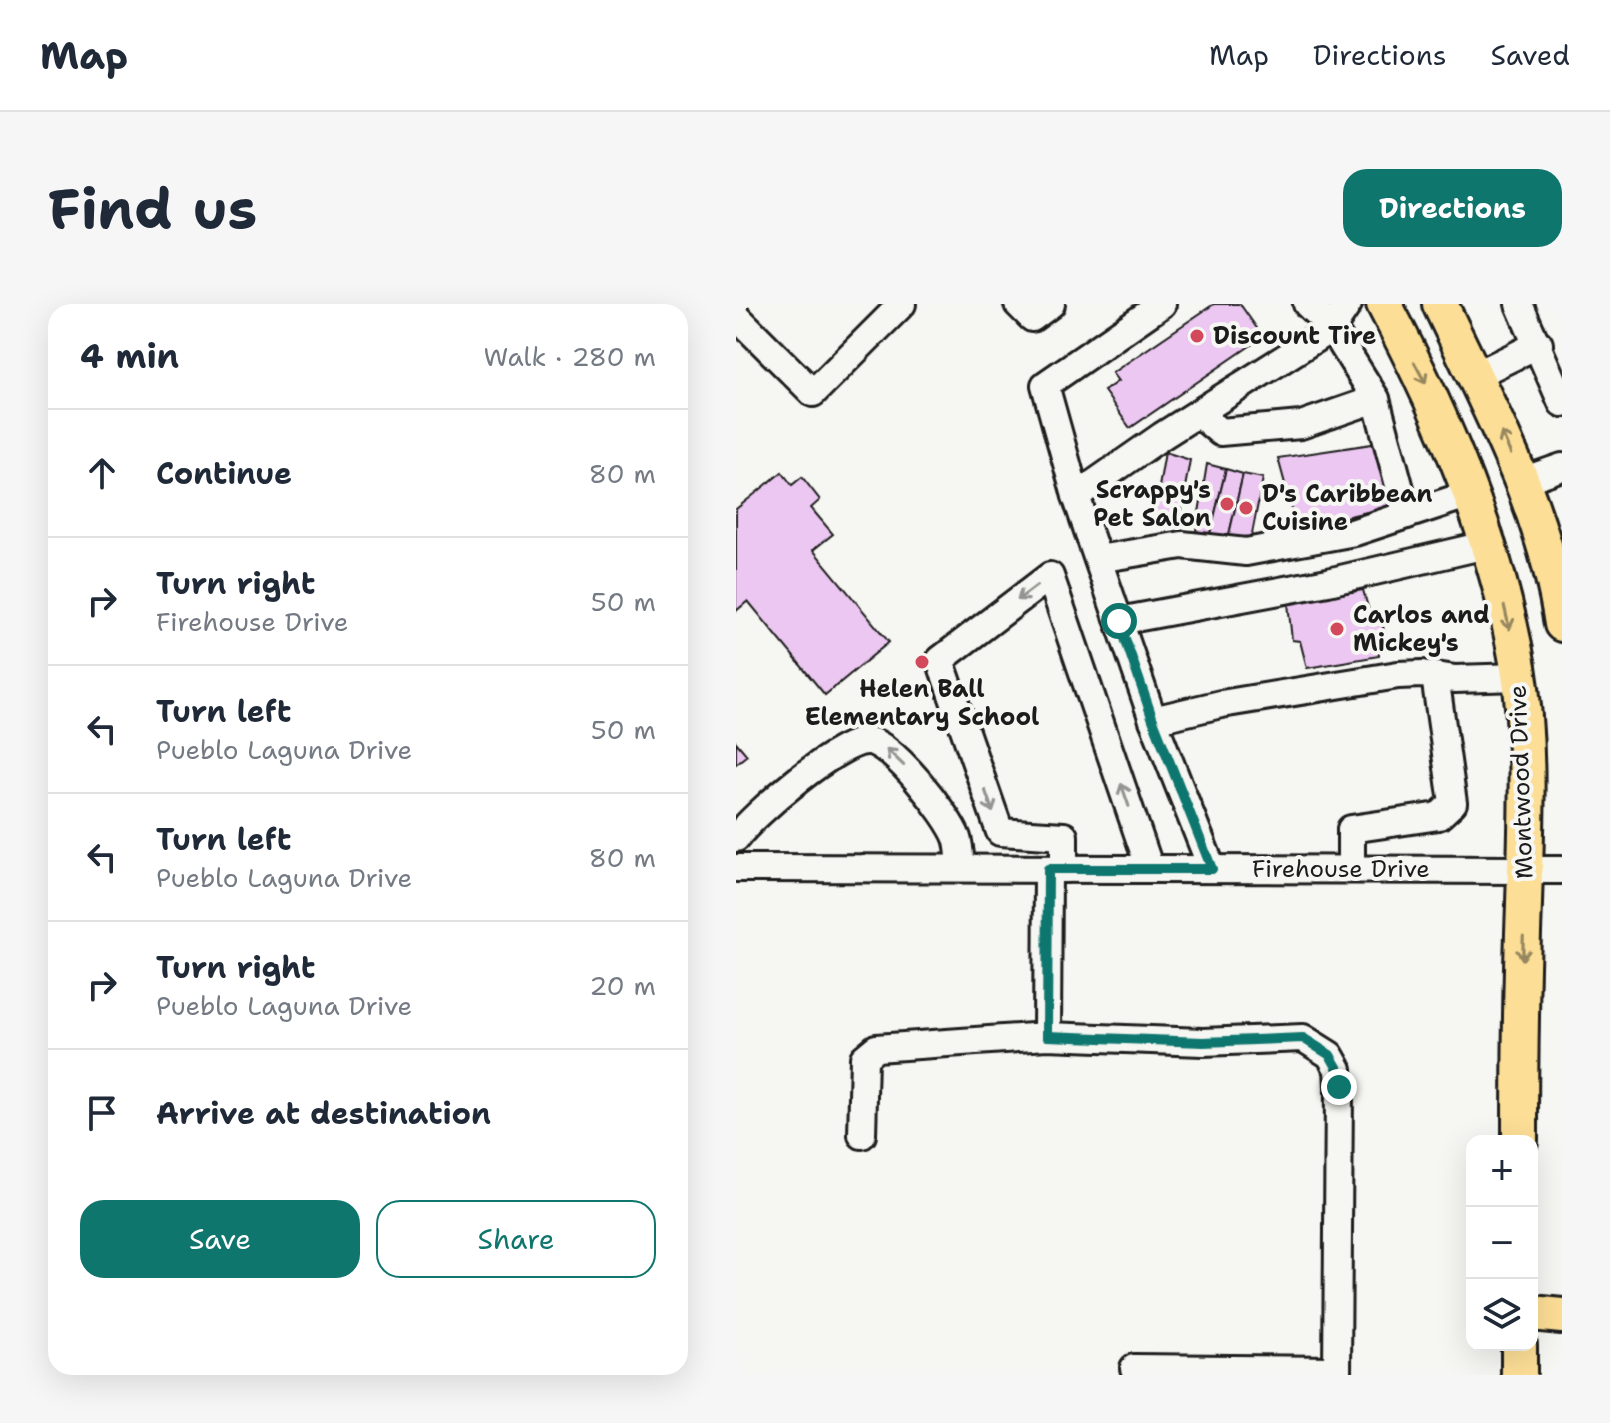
<!DOCTYPE html>
<meta charset="utf-8">
<style>
:root{--surface:#fff;--page:#f6f6f7;--text:#1f2937;--muted:#747a83;--line:#e0e1e3;--accent:#0f766e}
body{margin:0;font-family:"Shantell Sans",sans-serif;background:var(--page);color:var(--text)}
.controls{position:absolute;right:24px;bottom:24px;display:grid;overflow:hidden;border-radius:16px;box-shadow:0 8px 32px #0002}
.controls button{width:72px;height:72px;display:grid;place-items:center;padding:0;border:0;border-bottom:2px solid var(--line);background:var(--surface);color:var(--text);font:40px sans-serif}
.stop{position:absolute;width:24px;height:24px;margin:-18px;border:6px solid #0f766e;border-radius:50%;background:#fff}
.stop.end{background:#0f766e;border-color:#fff;box-shadow:0 2px 8px #0008}
.list{margin:0;padding:0;list-style:none}
h2{display:flex;justify-content:space-between;align-items:center;height:104px;margin:0;padding:0 32px;font-size:34px}
h2 small{font-size:26px;font-weight:400;color:var(--muted)}
.list li{display:grid;grid-template-columns:52px 1fr auto;gap:24px;align-items:center;box-sizing:border-box;height:128px;padding:0 32px;border-top:2px solid var(--line)}
.list b{display:block;font-size:30px;white-space:nowrap}
.list p{margin:0;font-size:26px;white-space:nowrap;color:var(--muted)}
.list em{font-size:26px;font-style:normal;color:var(--muted)}
.actions{display:flex;gap:16px;padding:24px 32px}
.actions a{flex:1;padding:18px 0;border:2px solid var(--accent);border-radius:24px;text-align:center;font-size:28px;color:var(--accent)}
.actions .main{background:var(--accent);color:#fff}
.icon{flex:none;width:44px;height:44px;fill:none;stroke:currentColor;stroke-width:2;stroke-linecap:round;stroke-linejoin:round}
.map{position:relative;flex:none;width:826px;height:1071px;overflow:hidden;border-radius:24px}
header{display:flex;align-items:center;gap:48px;box-sizing:border-box;height:112px;padding:0 40px;background:var(--surface);border-bottom:2px solid var(--line)}
header strong{font-size:38px}
nav{display:flex;gap:44px;margin-inline-start:auto;font-size:28px}
.intro{display:flex;align-items:center;justify-content:space-between;box-sizing:border-box;height:192px;padding:0 48px}
h1{margin:0;font-size:56px}
.button{padding:20px 36px;border-radius:24px;background:var(--accent);color:#fff;font-size:28px;font-weight:700}
main{display:flex;gap:48px;padding:0 48px}
aside{flex:1;background:var(--surface);border-radius:24px;box-shadow:0 8px 32px #0002}
.map>svg:first-child{display:block}
.building{fill:#ecc7f2;stroke:#1c1c1c;stroke-width:2}
.lines{fill:none;stroke-linecap:round;stroke-linejoin:round}
.minor-casing{stroke:#1c1c1c;stroke-width:32}
.major-casing{stroke:#1c1c1c;stroke-width:40}
.minor{stroke:#f6f6f2;stroke-width:26}
.major{stroke:#fcde96;stroke-width:34}
.oneway{stroke:#97875f}
.oneway2{stroke:#949492}
.route{stroke:#0f766e;stroke-width:10}
.poi-dot{fill:#d1495b;stroke:#f6f6f2;stroke-width:3}
.labels{text-anchor:middle;dominant-baseline:central;stroke-width:8;stroke-linejoin:round;paint-order:stroke}
.poi-label{font-size:24px;font-weight:bold;fill:#1c1c1c;stroke:#f6f6f2;text-anchor:start}
.street-label{font-size:24px;fill:#1c1c1c;stroke:#f6f6f2}
</style>
<header>
<strong>Map</strong>
<nav><a>Map</a><a>Directions</a><a>Saved</a></nav>
</header>
<div class="intro"><h1>Find us</h1><a class="button">Directions</a></div>
<main>
<aside>
<h2>4 min<small>Walk · 280 m</small></h2>
<ul class="list">
<li><svg class="icon" aria-label="ahead" viewBox="0 0 24 24"><path d="M12 20V5M6 11l6-6 6 6"/></svg><div><b>Continue</b></div><em>80 m</em></li>
<li><svg class="icon" aria-label="right" viewBox="0 0 24 24"><path d="M7 20v-9h11M14 6l5 5-5 5"/></svg><div><b>Turn right</b><p>Firehouse Drive</p></div><em>50 m</em></li>
<li><svg class="icon" aria-label="left" viewBox="0 0 24 24"><path d="M17 20v-9H6M10 6l-5 5 5 5"/></svg><div><b>Turn left</b><p>Pueblo Laguna Drive</p></div><em>50 m</em></li>
<li><svg class="icon" aria-label="left" viewBox="0 0 24 24"><path d="M17 20v-9H6M10 6l-5 5 5 5"/></svg><div><b>Turn left</b><p>Pueblo Laguna Drive</p></div><em>80 m</em></li>
<li><svg class="icon" aria-label="right" viewBox="0 0 24 24"><path d="M7 20v-9h11M14 6l5 5-5 5"/></svg><div><b>Turn right</b><p>Pueblo Laguna Drive</p></div><em>20 m</em></li>
<li><svg class="icon" aria-label="arrive" viewBox="0 0 24 24"><path d="M6 21V4h12l-3 4 3 4H6"/></svg><div><b>Arrive at destination</b></div></li>
</ul>
<div class="actions"><a class="main">Save</a><a>Share</a></div>
</aside>
<div class="map">
<svg width="826" height="1071" viewBox="0 0 826 1071">
<rect width="100%" height="100%" fill="#f6f6f2"/>
<filter id="ink" filterUnits="userSpaceOnUse"><feTurbulence type="fractalNoise" baseFrequency=".0125" numOctaves="2"/><feDisplacementMap in="SourceGraphic" scale="16" xChannelSelector="R" yChannelSelector="G"/><feConvolveMatrix kernelMatrix="1 2 1 2 8 2 1 2 1" color-interpolation-filters="sRGB"/></filter>
<g filter="url(#ink)">
<g class="building">
<polygon points="478,0 504,0 527,33 394,124 368,87 382,77 376,69"/>
<polygon points="643,139 657,202 561,224 542,154"/>
<polygon points="429,148 454,156 442,222 417,218"/>
<polygon points="471,160 490,165 474,230 460,227"/>
<polygon points="490,165 507,170 492,235 474,230"/>
<polygon points="46,168 56,181 66,173 84,196 75,204 97,230 77,246 153,338 89,391 12,297 0,307 0,205"/>
<polygon points="507,170 527,174 514,240 492,235"/>
<polygon points="627,286 636,317 645,315 650,334 641,335 643,352 571,364 564,337 556,336 552,299"/>
<polygon points="0,438 11,451 0,460"/>
</g>
<g class="lines">
<defs>
<g id="minor">
<polyline points="282,0 296,14 315,0"/>
<polyline points="783,0 826,99"/>
<polyline points="0,12 77,89 166,0"/>
<polyline points="738,72 803,40"/>
<polyline points="640,95 671,211"/>
<polyline points="463,110 484,128 565,121 640,95 596,24 571,0"/>
<polyline points="786,177 826,163"/>
<polyline points="340,192 309,81 426,0"/>
<polyline points="362,255 446,241 510,248 619,228 734,190"/>
<polyline points="383,317 592,278 750,241"/>
<polyline points="417,416 485,400 662,371 687,370 719,375 783,373"/>
<path d="M0 534C18 510 103 436 132 437 155 437 213 512 221 534 224 543 224 555 225 564"/>
<polyline points="0,564 826,566"/>
<polyline points="328,565 328,532 264,528 204,356 314,272 414,565"/>
<polyline points="476,565 417,416 340,192 426,132 596,24 612,0"/>
<polyline points="615,565 615,525 703,512 717,499 699,372"/>
<polyline points="311,732 312,565"/>
<polyline points="126,831 128,754 140,744 311,732 467,738 567,734 594,751 602,765 603,783 601,1071"/>
<polyline points="398,1064 601,1066"/>
</g>
<g id="major">
<path d="M648 0C708 114 760 235 782 363 795 441 790 522 788 600 785 679 784 758 784 837"/>
<path d="M704 0C753 104 809 205 826 320"/>
<polyline points="796,1009 826,1012"/>
<polyline points="783,1041 783,1071"/>
</g>
</defs>
<use href="#minor" class="minor-casing"/>
<use href="#major" class="major-casing"/>
<use href="#minor" class="minor"/>
<use href="#major" class="major"/>
</g>
<defs><path id="oneway-shaft" d="M-6 0H5M1.5-3L5.5 0L1.5 3" fill="none" stroke-width="1.6" stroke-linecap="round" stroke-linejoin="round" transform="scale(2)"/></defs>
<g class="oneway">
<use href="#oneway-shaft" transform="translate(684 69) rotate(62)"/>
<use href="#oneway-shaft" transform="translate(770 139) rotate(-113)"/>
<use href="#oneway-shaft" transform="translate(771 314) rotate(77)"/>
<use href="#oneway-shaft" transform="translate(787 644) rotate(91)"/>
</g>
<g class="oneway2">
<use href="#oneway-shaft" transform="translate(291 289) rotate(143)"/>
<use href="#oneway-shaft" transform="translate(159 453) rotate(-136)"/>
<use href="#oneway-shaft" transform="translate(389 491) rotate(-109)"/>
<use href="#oneway-shaft" transform="translate(253 497) rotate(71)"/>
</g>
</g>
<g class="lines" filter="url(#ink)">
<polyline class="route" points="383,317 417,416 476,565 312,565 311,732 467,738 567,734 594,751 602,765 603,783"/>
</g>
<g class="poi-dot">
<circle cx="461" cy="32" r="8"/>
<circle cx="491" cy="200" r="8"/>
<circle cx="510" cy="204" r="8"/>
<circle cx="601" cy="325" r="8"/>
<circle cx="186" cy="358" r="8"/>
</g>
<g class="labels">
<g class="poi-label">
<text x="477" y="32">Discount Tire</text>
<text x="475" y="186" text-anchor="end">Scrappy's<tspan x="475" dy="28">Pet Salon</tspan></text>
<text x="526" y="190">D's Caribbean<tspan x="526" dy="28">Cuisine</tspan></text>
<text x="617" y="311">Carlos and<tspan x="617" dy="28">Mickey's</tspan></text>
<text x="186" y="385" text-anchor="middle">Helen Ball<tspan x="186" dy="28">Elementary School</tspan></text>
</g>
<g class="street-label">
<text transform="translate(785 478) rotate(-92)">Montwood Drive</text>
<text x="605" y="565">Firehouse Drive</text>
</g>
</g>
</svg>
<div class="controls">
<button>+</button>
<button>−</button>
<button><svg class="icon" aria-label="layers" viewBox="0 0 24 24"><path d="M12 4l9 5-9 5-9-5zM3 14l9 5 9-5"/></svg></button>
</div>
<div class="stop" style="left:383px;top:317px"></div>
<div class="stop end" style="left:603px;top:783px"></div>
</div>
</main>
